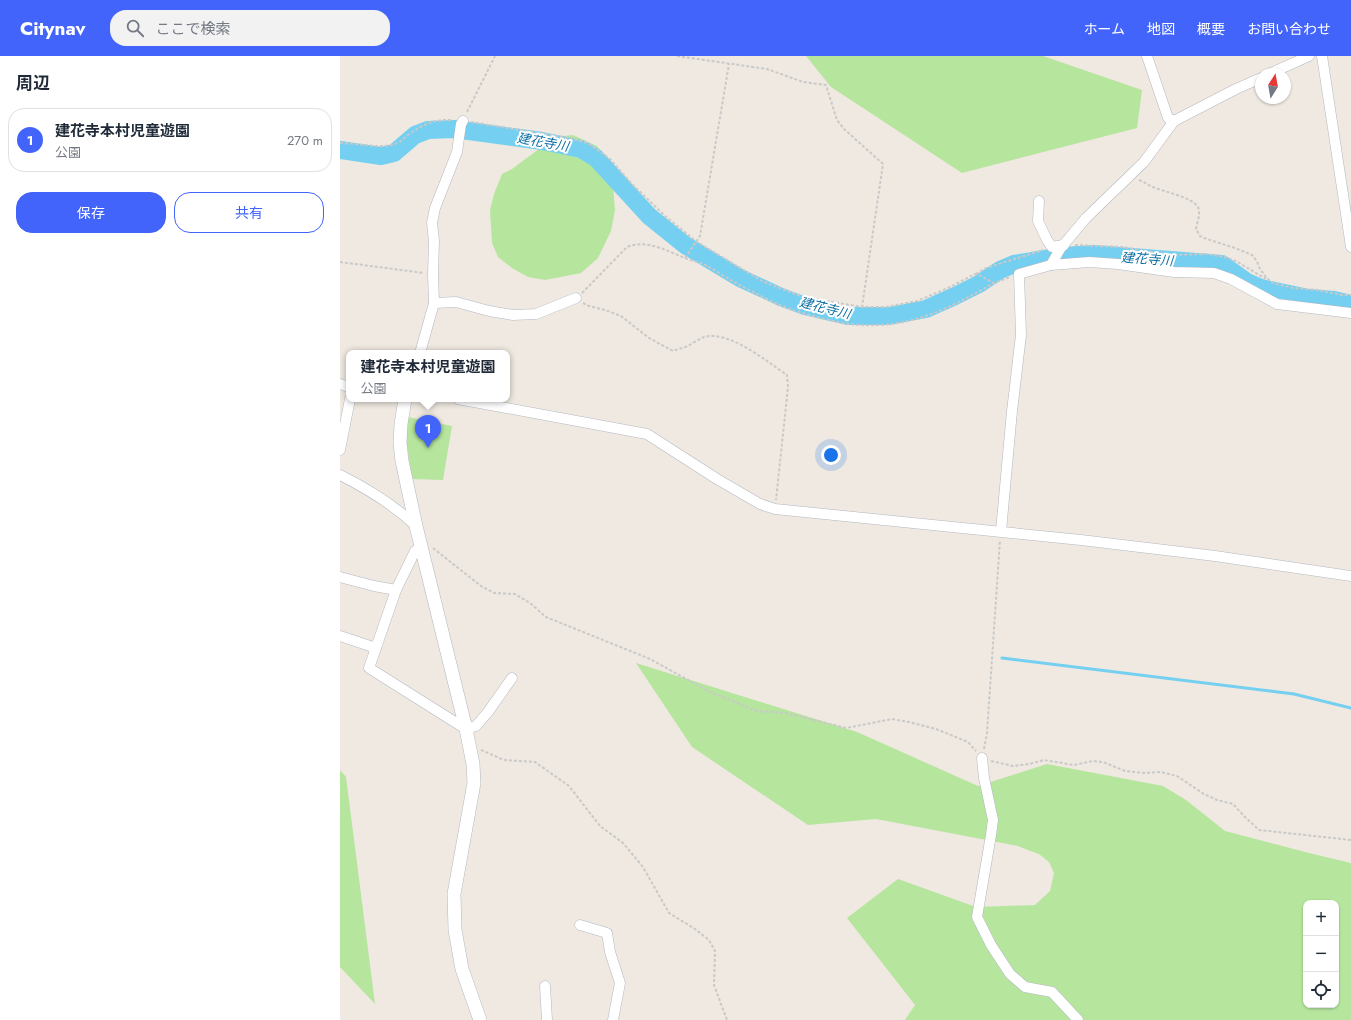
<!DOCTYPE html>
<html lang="ja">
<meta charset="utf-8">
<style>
:root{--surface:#fff;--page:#f2f2f3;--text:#1f2937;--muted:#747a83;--line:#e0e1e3;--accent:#4264fb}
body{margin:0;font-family:Jost,"Noto Sans JP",sans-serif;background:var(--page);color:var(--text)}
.controls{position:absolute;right:12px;bottom:12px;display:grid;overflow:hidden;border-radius:8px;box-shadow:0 1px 3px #0004}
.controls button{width:36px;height:36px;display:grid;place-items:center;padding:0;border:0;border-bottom:1px solid var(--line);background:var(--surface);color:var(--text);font:20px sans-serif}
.compass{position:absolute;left:915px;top:12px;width:36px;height:36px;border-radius:50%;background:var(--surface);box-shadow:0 1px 3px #0004;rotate:11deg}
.you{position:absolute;left:491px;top:399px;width:14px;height:14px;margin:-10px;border:3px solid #fff;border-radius:50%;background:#1a73e8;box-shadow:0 0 0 6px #1a73e833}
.badge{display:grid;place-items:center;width:26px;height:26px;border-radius:50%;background:var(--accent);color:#fff;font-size:13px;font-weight:700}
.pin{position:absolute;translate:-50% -33px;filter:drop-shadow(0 1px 2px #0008)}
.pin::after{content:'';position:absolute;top:21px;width:14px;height:12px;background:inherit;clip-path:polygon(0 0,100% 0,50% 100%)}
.popup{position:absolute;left:6px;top:294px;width:164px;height:52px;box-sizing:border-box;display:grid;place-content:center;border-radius:8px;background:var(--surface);filter:drop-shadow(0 1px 3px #0005);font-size:13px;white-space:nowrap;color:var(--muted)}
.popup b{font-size:15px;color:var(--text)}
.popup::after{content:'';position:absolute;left:50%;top:100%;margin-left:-8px;border:8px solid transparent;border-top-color:var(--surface)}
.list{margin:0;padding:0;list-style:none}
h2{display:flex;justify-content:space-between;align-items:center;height:52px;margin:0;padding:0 16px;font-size:17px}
h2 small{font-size:13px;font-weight:400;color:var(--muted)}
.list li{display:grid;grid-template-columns:26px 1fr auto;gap:12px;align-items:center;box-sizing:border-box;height:64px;margin:0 8px 8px;padding:0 8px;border:1px solid var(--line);border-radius:16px}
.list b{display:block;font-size:15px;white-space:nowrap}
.list p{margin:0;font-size:13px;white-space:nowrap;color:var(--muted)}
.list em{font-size:13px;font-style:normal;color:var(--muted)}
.actions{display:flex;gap:8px;padding:12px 16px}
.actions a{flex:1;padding:9px 0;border:1px solid var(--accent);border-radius:16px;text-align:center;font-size:14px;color:var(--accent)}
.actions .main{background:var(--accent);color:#fff}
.icon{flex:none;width:22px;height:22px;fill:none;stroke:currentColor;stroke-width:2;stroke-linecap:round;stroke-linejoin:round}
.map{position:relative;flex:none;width:1011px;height:964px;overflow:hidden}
header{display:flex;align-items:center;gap:24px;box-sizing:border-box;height:56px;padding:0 20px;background:var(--accent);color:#fff}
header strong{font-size:19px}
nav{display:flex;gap:22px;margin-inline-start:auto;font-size:14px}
.search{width:280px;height:36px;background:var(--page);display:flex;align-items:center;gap:10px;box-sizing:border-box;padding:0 14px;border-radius:16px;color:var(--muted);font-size:15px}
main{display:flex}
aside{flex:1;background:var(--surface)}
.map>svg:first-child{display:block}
.green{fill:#b6e59e;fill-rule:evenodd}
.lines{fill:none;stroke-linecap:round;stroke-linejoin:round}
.stream{stroke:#75cff0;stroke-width:3}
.river{stroke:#75cff0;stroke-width:18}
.minor-casing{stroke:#b4b7c1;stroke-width:11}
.tertiary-casing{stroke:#b4b7c1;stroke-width:14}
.path{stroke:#c9c9c9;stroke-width:2;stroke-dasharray:3 2;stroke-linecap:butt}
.minor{stroke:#fff;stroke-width:10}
.tertiary{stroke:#fff;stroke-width:13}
.labels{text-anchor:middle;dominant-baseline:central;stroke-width:4;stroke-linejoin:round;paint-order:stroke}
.water-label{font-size:13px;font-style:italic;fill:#0d6fa3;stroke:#fff}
</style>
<header>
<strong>Citynav</strong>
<div class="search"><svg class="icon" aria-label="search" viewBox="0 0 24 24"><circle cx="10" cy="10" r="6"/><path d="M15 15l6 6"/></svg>ここで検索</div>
<nav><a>ホーム</a><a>地図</a><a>概要</a><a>お問い合わせ</a></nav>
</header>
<main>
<aside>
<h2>周辺<small></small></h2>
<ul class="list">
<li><span class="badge">1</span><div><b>建花寺本村児童遊園</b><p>公園</p></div><em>270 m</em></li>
</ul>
<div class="actions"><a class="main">保存</a><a>共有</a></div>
</aside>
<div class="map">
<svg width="1011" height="964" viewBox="0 0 1011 964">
<rect width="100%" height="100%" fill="#efe9e1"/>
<g class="green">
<polygon points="466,0 703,0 802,34 797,72 622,117 491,31"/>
<polygon points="233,79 257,90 271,107 275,154 271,175 258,202 241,217 205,224 188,221 172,212 158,201 152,187 150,154 154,138 162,118 172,113 215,81"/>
<polygon points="68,361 112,370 103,424 72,423 66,382"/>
<path d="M296 607 517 676 638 730 707 708 823 730 846 744 885 775 969 797 1011 807V964H565L575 949 507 862 558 823 636 851 695 849 710 835 714 817 709 806 699 798 685 793 678 790 536 763 468 769 352 691ZM966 847H996V949H966Z"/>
<polygon points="0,714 6,721 35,948 0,911"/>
</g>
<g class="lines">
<polyline class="stream" points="662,602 954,638 1011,652"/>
<polyline class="river" points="0,94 41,100 54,97 75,79 88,74 114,73 202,85 241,93 256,102 309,160 345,189 400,222 441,241 465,250 508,260 549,260 586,253 615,240 639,228 660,214 674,208 723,200 754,198 882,208 907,226 921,232 968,242 994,244 1011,248"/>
<defs>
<g id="minor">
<polyline points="807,0 828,62 834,65"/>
<polyline points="982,0 1011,191"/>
<polyline points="929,18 969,0"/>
<polyline points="699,145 698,165 707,184 712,191 724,189"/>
<polyline points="711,209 720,193 746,162 804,106 834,65 896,33 921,22"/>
<polyline points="94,247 116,246 149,255 173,259 196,258 236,242"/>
<polyline points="80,297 94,247 93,218 94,185 92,167 95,152 117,96 121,68 123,65"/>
<polyline points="0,328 9,331"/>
<polyline points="118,343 307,378 377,423 420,448 435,453 741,484 875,500 1011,520"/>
<polyline points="0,394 10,343"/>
<path d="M0 419C28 433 54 449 76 470"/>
<polyline points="661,475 672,355 681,279 679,218 711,209 749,206 778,208 834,216 874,217 891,223 937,248 1011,257"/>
<polyline points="82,490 75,495 56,534 29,612 126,673 136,670 148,656 172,622"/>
<polyline points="0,521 34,530 56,534"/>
<polyline points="0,580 36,592"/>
<polyline points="642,702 644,722 653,764 651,779 637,861 651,889 670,918 685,931 712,936 738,964"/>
<polyline points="240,869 267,877 270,896 280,927 273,964"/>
<polyline points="205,930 207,964"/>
</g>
<polyline id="tertiary" points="65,343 61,368 60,387 62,405 76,470 126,673 133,708 134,727 114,838 115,874 122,913 140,964"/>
</defs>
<use href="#minor" class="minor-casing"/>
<use href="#tertiary" class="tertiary-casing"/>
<g class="path">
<polyline points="337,0 427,13 463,26 486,29 497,64 504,73 543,108 522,251"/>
<polyline points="127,56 155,0"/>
<polyline points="131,66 229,82 248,87 270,103 291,127 325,160 357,186 422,225 463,241 522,251 546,251 577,245 608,232 635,218 639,219 654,227 670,221"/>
<path d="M0 87C18 87 38 93 55 88 60 87 64 82 68 79 83 68 94 63 113 64"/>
<path d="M799 124C804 126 808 129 813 131 824 136 852 141 858 151 861 157 857 167 856 173L860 180 864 182 895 192 912 199 917 205 919 211 925 220 931 226 937 228 953 232 978 234 1002 239H1011"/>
<polyline points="735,189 782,191 831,199 867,198 885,201 896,205 926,223"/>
<polyline points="345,202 360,180 389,8"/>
<polyline points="0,206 84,217"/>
<polyline points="636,218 646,212 703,194"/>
<path d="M242 237 287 191C307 183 327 195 345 202 352 205 359 206 365 209 375 214 385 221 394 226 407 233 421 240 435 247 455 256 497 268 520 269 572 272 610 252 654 227"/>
<path d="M243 247 249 250 265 254 281 260 309 282 333 295C338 293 343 292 348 290 353 287 359 283 364 281 390 274 427 306 447 319L448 331 436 444"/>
<polyline points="93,492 141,530 154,537 175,538 190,547 206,561 310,603 370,636 417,655 446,657 506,672 552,663 569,666 596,673 628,686 636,695"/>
<polyline points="644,693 647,677 660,484"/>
<polyline points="141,694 164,704 195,706 229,730 260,770 283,787 303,811 329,857 355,873 369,884 375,895 374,929 387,964"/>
<polyline points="651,705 673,710 689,708 704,704 734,709 753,705 763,706 785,715 805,717 821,716 837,720 864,738 877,744 893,748 904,760 919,774 1011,784"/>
</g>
<use href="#minor" class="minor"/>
<use href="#tertiary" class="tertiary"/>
</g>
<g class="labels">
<g class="water-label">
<text transform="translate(203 86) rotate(10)">建花寺川</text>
<text transform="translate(807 203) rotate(4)">建花寺川</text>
<text transform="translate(485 252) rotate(14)">建花寺川</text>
</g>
</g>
</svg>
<div class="controls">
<button>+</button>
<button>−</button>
<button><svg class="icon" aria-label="locate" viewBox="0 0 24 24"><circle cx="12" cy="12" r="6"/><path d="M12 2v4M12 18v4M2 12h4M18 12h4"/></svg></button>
</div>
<svg class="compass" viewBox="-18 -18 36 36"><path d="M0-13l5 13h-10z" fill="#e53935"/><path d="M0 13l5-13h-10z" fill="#747a83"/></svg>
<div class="you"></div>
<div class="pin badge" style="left:88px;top:392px">1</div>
<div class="popup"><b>建花寺本村児童遊園</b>公園</div>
</div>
</main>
